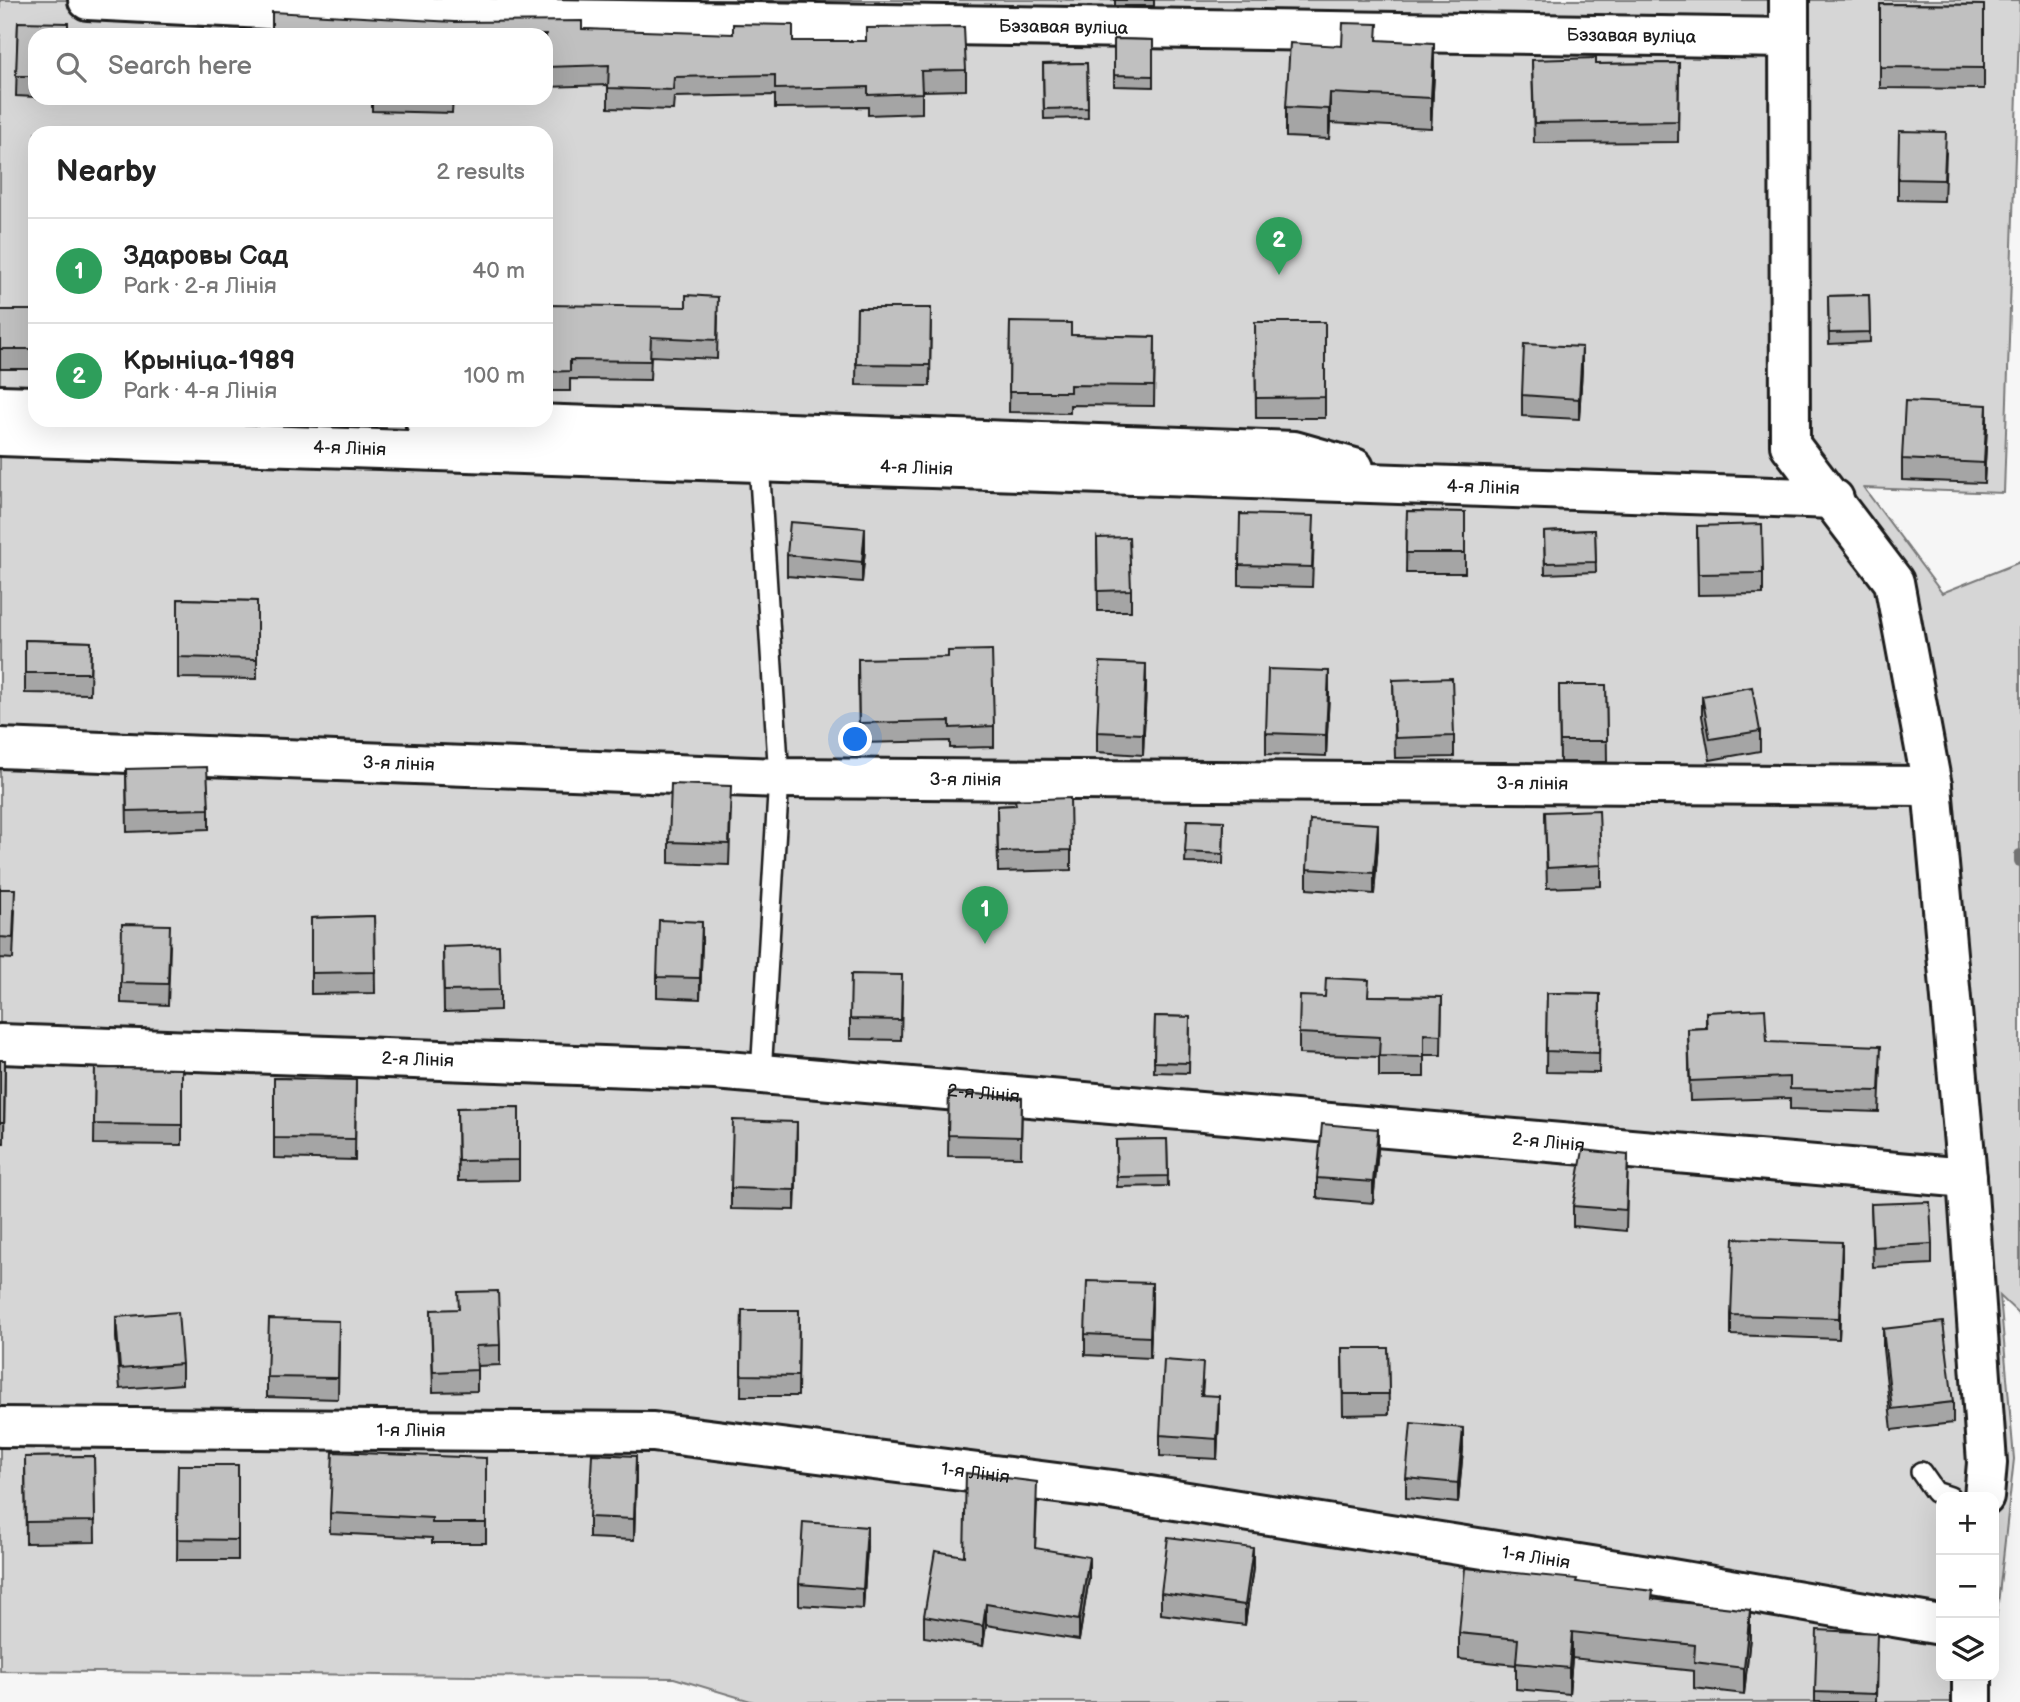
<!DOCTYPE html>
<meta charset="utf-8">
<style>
:root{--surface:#fff;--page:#f6f6f6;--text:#222;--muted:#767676;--line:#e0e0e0;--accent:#d1495b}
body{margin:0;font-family:"Balsamiq Sans",sans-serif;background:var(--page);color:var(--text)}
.controls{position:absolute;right:21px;bottom:21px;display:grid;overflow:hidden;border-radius:14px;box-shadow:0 7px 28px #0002}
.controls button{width:63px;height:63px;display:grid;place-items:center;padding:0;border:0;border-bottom:2px solid var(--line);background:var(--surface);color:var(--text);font:35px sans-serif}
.you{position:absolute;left:856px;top:740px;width:24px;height:24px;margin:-18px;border:5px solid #fff;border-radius:50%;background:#1a73e8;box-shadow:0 0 0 10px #1a73e833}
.badge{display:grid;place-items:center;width:46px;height:46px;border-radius:50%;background:var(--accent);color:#fff;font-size:23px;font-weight:700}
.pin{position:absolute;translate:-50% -58px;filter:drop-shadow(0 2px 4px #0008)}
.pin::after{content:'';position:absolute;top:37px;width:24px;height:21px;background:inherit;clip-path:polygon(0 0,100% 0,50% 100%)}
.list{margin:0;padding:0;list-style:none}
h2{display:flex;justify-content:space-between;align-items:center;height:91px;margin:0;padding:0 28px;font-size:30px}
h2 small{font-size:23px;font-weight:400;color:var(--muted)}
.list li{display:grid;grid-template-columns:46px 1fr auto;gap:21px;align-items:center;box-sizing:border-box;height:105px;padding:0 28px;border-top:2px solid var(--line)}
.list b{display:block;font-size:26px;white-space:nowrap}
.list p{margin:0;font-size:23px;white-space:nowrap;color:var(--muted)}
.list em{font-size:23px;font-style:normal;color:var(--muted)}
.icon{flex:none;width:38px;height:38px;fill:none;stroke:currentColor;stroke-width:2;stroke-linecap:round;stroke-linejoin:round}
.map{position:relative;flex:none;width:2020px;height:1702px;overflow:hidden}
.search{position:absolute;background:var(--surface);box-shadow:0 7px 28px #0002;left:28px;top:28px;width:525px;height:77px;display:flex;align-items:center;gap:18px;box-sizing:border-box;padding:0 24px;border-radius:21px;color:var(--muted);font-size:26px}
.panel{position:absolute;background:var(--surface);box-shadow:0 7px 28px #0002;left:28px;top:126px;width:525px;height:301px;border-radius:21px}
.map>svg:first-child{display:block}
.green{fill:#d6d6d6;stroke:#797979;stroke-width:2;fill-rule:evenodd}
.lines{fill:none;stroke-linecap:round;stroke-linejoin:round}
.stream{stroke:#727272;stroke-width:12}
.lane-casing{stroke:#1c1c1c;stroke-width:24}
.street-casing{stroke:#1c1c1c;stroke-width:44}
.lane{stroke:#fff;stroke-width:19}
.street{stroke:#fff;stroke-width:38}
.wall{fill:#a5a5a5;stroke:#1c1c1c;stroke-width:2}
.shaded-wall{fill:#868686;stroke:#1c1c1c;stroke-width:2}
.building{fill:#c0c0c0;stroke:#1c1c1c;stroke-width:2}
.labels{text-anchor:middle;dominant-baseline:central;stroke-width:6;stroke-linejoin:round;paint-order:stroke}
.street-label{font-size:18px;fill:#1c1c1c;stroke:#fff}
</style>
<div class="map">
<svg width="2020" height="1702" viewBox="0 0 2020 1702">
<rect width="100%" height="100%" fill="#f6f6f6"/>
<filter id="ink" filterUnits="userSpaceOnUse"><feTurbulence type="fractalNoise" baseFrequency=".0143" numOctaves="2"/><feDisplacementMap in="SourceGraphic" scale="14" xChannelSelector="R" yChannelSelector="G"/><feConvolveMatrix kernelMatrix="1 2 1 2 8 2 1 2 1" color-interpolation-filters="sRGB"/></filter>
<g filter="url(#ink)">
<path class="green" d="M0 0H2020L2004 493 1864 488 1942 593 2020 562V1315L2000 1296 2014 1459 1994 1640V1497H1941V1676H1990V1702H754L674 1678 0 1671ZM35 35H546V98H35ZM35 133H546V420H35Z"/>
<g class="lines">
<polyline class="stream" points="2020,855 2020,861"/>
<defs>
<g id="lane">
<polyline points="759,462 779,778 761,1074"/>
<polyline points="1921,1472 1935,1492 1950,1497"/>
</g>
<g id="street">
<path id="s1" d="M88 0 425 17 1788 38"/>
<polyline points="1789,0 1790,445 1894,582 1932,786 1967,1178 1987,1463 1984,1497"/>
<polyline points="0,405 35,406"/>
<polyline points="425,420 1294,451 1354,468"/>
<path id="s2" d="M0 436 1834 499"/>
<path id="s3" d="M0 748 779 778 1932 786"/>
<path id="s4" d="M0 1044 715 1070 1967 1178"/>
<path id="s5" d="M0 1427 653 1432 1112 1490 1654 1576 1941 1625"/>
<polyline points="1972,1676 1972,1702"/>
</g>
</defs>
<use href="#lane" class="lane-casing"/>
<use href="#street" class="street-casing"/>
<use href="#lane" class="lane"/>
<use href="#street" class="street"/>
</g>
<g class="wall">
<rect x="1115" y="0" width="39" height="6"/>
<polygon points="1880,4 1984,5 1984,89 1880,88"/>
<polygon points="18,22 35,35 35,97 16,96"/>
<polygon points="582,29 793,41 966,70 966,90 922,91 922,113 868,115 868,107 775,108 775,95 674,97 673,110 608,108 608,85 546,87 546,35"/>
<polygon points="1114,39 1153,40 1153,87 1114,86"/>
<polygon points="1378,40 1434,73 1431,128 1330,123 1329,139 1286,137 1286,107 1342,46"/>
<polygon points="1532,60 1596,64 1679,63 1678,142 1534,143"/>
<polygon points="1087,63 1088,118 1044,119 1043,64"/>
<polygon points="372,98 453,98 452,113 372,111"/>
<polygon points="1946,153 1944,201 1898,200 1898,179"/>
<polygon points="1869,295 1870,342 1829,344 1828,296"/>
<polygon points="546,305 718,316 717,359 651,356 650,380 570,379 570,391 546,391"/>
<polygon points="857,308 931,308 930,386 856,385"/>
<rect x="0" y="310" width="35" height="59"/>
<polygon points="1010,322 1071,335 1155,337 1154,406 1070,405 1070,413 1009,412"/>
<polygon points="1255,322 1325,322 1325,418 1256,418"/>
<polygon points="1582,368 1579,419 1522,416 1522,395"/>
<polygon points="1987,425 1984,483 1902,480 1902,459"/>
<polygon points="1407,511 1465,512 1465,573 1406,573"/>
<polygon points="1697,526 1763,573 1763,594 1698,595"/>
<polygon points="1595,530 1596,572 1545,574 1544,532"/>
<polygon points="1314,536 1312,587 1239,585 1239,565"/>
<polygon points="1097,538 1131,590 1131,611 1098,611"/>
<polygon points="865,549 862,582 787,576 787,555"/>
<polygon points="178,599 257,601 257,679 178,678"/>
<polygon points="25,640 91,642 90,694 25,693"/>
<polygon points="858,659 994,726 994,747 950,748 950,741 859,743"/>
<polygon points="1393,680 1454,736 1454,757 1395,758"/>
<polygon points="1146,685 1143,755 1097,752 1097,732"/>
<polygon points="1559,685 1606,685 1607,762 1560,762"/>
<polygon points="1329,692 1326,756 1266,754 1266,733"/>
<polygon points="1702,696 1760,731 1760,751 1710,760 1702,716"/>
<polygon points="126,769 209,809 209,829 127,832"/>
<polygon points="1015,805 1071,850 1071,870 998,872 997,806"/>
<polygon points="731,807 729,865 669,863 669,842"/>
<polygon points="1545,812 1601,865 1601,886 1547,888"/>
<polygon points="1187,820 1224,821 1223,864 1185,863"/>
<polygon points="1378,844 1374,894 1307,889 1307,869"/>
<polygon points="0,889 15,910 13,959 0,958"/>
<polygon points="374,916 375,993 311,994 311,918"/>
<polygon points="702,942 700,999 657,997 657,977"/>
<polygon points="170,946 168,1005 121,1003 121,983"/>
<polygon points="443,947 500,990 500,1010 444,1012"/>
<polygon points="1547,993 1600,994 1599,1073 1546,1072"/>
<polygon points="902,995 901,1040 850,1039 850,1019"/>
<polygon points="1369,996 1442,997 1441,1055 1424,1055 1424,1077 1379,1077 1379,1057 1299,1054 1299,1033 1325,997"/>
<polygon points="1706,1012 1767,1042 1881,1066 1879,1112 1790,1109 1790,1098 1690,1101 1688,1029 1706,1028"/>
<polygon points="1155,1016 1190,1017 1189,1073 1154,1072"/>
<polygon points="0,1060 5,1060 4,1143 0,1143"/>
<polygon points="95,1068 182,1069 182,1145 94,1144"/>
<polygon points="274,1078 356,1080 355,1160 274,1158"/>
<polygon points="949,1092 1022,1098 1021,1157 948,1156"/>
<polygon points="519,1107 519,1180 458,1181 457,1108"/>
<polygon points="1167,1139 1168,1186 1117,1187 1116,1140"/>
<polygon points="797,1142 795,1210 731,1209 731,1188"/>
<polygon points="1378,1149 1373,1203 1317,1198 1317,1178"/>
<polygon points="1628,1155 1626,1231 1573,1226 1573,1206"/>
<polygon points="1871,1204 1932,1244 1932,1264 1873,1267"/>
<polygon points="1842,1262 1839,1339 1731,1335 1731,1315"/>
<polygon points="1152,1304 1150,1358 1085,1355 1085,1334"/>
<polygon points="431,1310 500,1345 500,1365 477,1366 477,1391 433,1392"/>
<polygon points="742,1310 799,1310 798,1396 741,1396"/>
<polygon points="116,1317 182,1364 182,1384 120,1389 116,1338"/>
<polygon points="1883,1329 1953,1402 1953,1423 1892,1430 1883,1349"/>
<polygon points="339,1341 338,1399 267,1397 267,1377"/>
<polygon points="1342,1348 1388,1348 1389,1414 1343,1415"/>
<polygon points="1203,1383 1202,1395 1219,1417 1217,1459 1160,1456 1160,1435"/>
<polygon points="1463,1449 1458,1503 1406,1498 1406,1478"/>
<polygon points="94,1456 95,1542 26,1543 25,1457"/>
<polygon points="486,1458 486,1543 432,1543 432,1538 330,1533 330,1513"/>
<polygon points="178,1465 238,1465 238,1560 177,1560"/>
<polygon points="636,1476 634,1540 589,1538 589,1517"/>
<polygon points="1037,1503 1035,1548 1089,1578 1079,1640 986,1625 983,1646 924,1637 924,1616 964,1556"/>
<polygon points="867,1548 863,1609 799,1605 799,1584"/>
<polygon points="1253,1568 1245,1625 1161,1614 1161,1593"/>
<polygon points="1577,1582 1653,1600 1750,1637 1744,1694 1694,1688 1694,1671 1572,1658 1569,1694 1516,1689 1516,1665 1459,1659 1459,1633"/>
<polygon points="1877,1653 1876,1702 1815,1702 1815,1692"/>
</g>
<g class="shaded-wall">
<polygon points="1434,43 1434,73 1431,128 1431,98"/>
<polygon points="1330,93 1330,123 1329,139 1329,109"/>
<polygon points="1582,347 1582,368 1579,419 1579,399"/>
<polygon points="1987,405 1987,425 1984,483 1984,463"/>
<polygon points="865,528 865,549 862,582 862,562"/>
<polygon points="1146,664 1146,685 1143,755 1143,734"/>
<polygon points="1329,671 1329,692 1326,756 1326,735"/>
<polygon points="1378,824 1378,844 1374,894 1374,873"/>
<polygon points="702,922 702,942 700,999 700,978"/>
<polygon points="797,1122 797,1142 795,1210 795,1190"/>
<polygon points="1378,1129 1378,1149 1373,1203 1373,1182"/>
<polygon points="1842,1242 1842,1262 1839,1339 1839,1318"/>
<polygon points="1152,1283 1152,1304 1150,1358 1150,1337"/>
<polygon points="1219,1396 1219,1417 1217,1459 1217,1439"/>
<polygon points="1463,1428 1463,1449 1458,1503 1458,1483"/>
<polygon points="636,1456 636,1476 634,1540 634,1519"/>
<polygon points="867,1527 867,1548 863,1609 863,1589"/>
<polygon points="1253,1548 1253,1568 1245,1625 1245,1605"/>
<polygon points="1089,1557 1089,1578 1079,1640 1079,1620"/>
<polygon points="986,1604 986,1625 983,1646 983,1626"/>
<polygon points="1750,1610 1750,1637 1744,1694 1744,1668"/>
<polygon points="1572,1632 1572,1658 1569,1694 1569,1668"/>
</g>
<g class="building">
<polygon points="1880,4 1984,5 1984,68 1880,67"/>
<polygon points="272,12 454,22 582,21 582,29 733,34 733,24 793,25 793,41 866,41 866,28 964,27 966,70 921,71 922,93 868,95 868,87 775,89 775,75 674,77 673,90 608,88 609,65 546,67 546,35 272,35"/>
<polygon points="18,22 68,23 68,35 35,35 35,76 16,76"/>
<polygon points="1343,23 1378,24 1377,40 1434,43 1431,98 1330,93 1329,109 1286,107 1290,43 1342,46"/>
<polygon points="1114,39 1153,40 1153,76 1114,75"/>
<polygon points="1596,58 1596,64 1679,63 1678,121 1534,123 1532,60"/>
<polygon points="1087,63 1088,108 1044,109 1043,64"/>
<polygon points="1899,131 1946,132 1944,180 1898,179"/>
<polygon points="686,295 718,297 717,340 651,337 650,361 570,360 570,371 546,372 546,305 686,307"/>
<polygon points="1869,295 1870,332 1829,333 1828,296"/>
<polygon points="857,308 931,308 930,365 856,364"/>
<rect x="0" y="310" width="35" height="39"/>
<polygon points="1010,322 1071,323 1071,335 1155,337 1154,386 1070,385 1070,392 1009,392"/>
<polygon points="1255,322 1325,322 1325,397 1256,398"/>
<polygon points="1524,344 1582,347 1579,399 1522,395"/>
<polygon points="1905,401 1987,405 1984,463 1902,459"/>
<polygon points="1407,511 1465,512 1465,553 1406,553"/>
<polygon points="1240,514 1314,516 1312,567 1239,565"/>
<polygon points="790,522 865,528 862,562 787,555"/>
<polygon points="1762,524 1763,573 1698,574 1697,526"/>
<polygon points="1595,530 1596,562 1545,563 1544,532"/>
<polygon points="1129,537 1131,590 1098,591 1097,538"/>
<polygon points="178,599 257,601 257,659 178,657"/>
<polygon points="25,640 91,642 90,673 25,673"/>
<polygon points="992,650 994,726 950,728 950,721 859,723 858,659 948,657 948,651"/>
<polygon points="1100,662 1146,664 1143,734 1097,732"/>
<polygon points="1268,669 1329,671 1326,735 1266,733"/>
<polygon points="1452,678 1454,736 1395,738 1393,680"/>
<polygon points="1559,685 1606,685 1607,741 1560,741"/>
<polygon points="1752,687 1760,731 1710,739 1702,696"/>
<polygon points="207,767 209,809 127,811 126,769"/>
<polygon points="671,784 731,786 729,844 669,842"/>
<polygon points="1070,798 1071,850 998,852 997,806 1016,805 1015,800"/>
<polygon points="1599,810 1601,865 1547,868 1545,812"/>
<polygon points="1187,820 1224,821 1223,854 1185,852"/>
<polygon points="1310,820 1378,824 1374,873 1307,869"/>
<polygon points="0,889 15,889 13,938 0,937"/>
<polygon points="374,916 375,972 311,973 311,918"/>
<polygon points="659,920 702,922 700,978 657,977"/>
<polygon points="122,924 170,925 168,984 121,983"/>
<polygon points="499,945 500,990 444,991 443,947"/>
<polygon points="851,974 902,975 901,1020 850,1019"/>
<polygon points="1326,978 1369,980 1368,996 1442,997 1441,1035 1424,1034 1424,1057 1379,1056 1380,1037 1299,1033 1300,996 1325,997"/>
<polygon points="1547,993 1600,994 1599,1053 1546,1051"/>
<polygon points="1765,1009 1767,1042 1881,1046 1879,1091 1790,1089 1790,1077 1690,1081 1688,1029 1707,1028 1706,1012"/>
<polygon points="1155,1016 1190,1017 1189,1063 1154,1062"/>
<polygon points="0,1060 5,1060 4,1122 0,1122"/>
<polygon points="95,1068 182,1069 182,1125 94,1124"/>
<polygon points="274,1078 356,1080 355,1139 274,1138"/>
<polygon points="949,1092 1022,1098 1021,1137 948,1135"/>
<polygon points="519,1107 519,1160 458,1161 457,1108"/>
<polygon points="733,1120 797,1122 795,1190 731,1188"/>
<polygon points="1322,1124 1378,1129 1373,1182 1317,1178"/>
<polygon points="1167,1139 1168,1176 1117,1177 1116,1140"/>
<polygon points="1583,1150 1628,1155 1626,1210 1573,1206"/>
<polygon points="1930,1202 1932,1244 1873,1247 1871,1204"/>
<polygon points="1734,1238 1842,1242 1839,1318 1731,1315"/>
<polygon points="1087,1281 1152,1283 1150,1337 1085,1334"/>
<polygon points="498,1291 500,1345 476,1346 477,1370 433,1372 431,1310 459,1309 458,1292"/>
<polygon points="742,1310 799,1310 798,1376 741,1375"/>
<polygon points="178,1312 182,1364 120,1369 116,1317"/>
<polygon points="269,1319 339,1321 338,1378 267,1377"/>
<polygon points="1943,1322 1953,1402 1892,1409 1883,1329"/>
<polygon points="1342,1348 1388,1348 1389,1394 1343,1394"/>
<polygon points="1164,1360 1203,1363 1201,1395 1219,1396 1217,1439 1160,1435"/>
<polygon points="1411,1423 1463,1428 1458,1483 1406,1478"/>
<polygon points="333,1452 486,1458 486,1523 432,1523 432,1518 330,1513"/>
<polygon points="592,1454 636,1456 634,1519 589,1517"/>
<polygon points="94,1456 95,1521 26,1522 25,1457"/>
<polygon points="178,1465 238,1465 238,1540 177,1539"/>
<polygon points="966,1473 1037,1482 1035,1548 1089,1557 1079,1620 986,1604 983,1626 924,1616 935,1551 964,1556"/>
<polygon points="803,1522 867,1527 863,1589 799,1584"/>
<polygon points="1168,1537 1253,1548 1245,1605 1161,1593"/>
<polygon points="1465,1568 1577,1579 1576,1582 1653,1591 1652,1599 1750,1610 1744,1668 1694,1662 1695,1645 1572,1632 1569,1668 1516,1663 1518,1639 1459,1633"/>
<polygon points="1817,1630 1877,1633 1875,1694 1815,1692"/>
</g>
</g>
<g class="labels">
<g class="street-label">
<text stroke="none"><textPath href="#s1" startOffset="976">Бэзавая вуліца</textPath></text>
<text stroke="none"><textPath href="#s1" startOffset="1544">Бэзавая вуліца</textPath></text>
<text stroke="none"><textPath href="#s2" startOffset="350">4-я Лінія</textPath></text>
<text stroke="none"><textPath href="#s2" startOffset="917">4-я Лінія</textPath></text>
<text stroke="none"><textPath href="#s2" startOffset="1484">4-я Лінія</textPath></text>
<text stroke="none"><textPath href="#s3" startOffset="399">3-я лінія</textPath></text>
<text stroke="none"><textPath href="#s3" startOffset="966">3-я лінія</textPath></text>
<text stroke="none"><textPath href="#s3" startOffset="1533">3-я лінія</textPath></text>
<text stroke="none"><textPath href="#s4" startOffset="418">2-я Лінія</textPath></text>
<text stroke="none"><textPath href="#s4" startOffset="985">2-я Лінія</textPath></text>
<text stroke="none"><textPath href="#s4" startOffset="1552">2-я Лінія</textPath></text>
<text stroke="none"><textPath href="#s5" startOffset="411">1-я Лінія</textPath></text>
<text stroke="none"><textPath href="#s5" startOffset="978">1-я Лінія</textPath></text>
<text stroke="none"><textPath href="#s5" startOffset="1545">1-я Лінія</textPath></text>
</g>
</g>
</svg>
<div class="controls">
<button>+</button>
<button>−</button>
<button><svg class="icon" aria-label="layers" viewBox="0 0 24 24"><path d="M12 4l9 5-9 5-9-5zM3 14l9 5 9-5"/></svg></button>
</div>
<div class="you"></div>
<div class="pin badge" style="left:985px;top:944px;background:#2e9e5b">1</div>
<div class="pin badge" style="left:1279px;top:275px;background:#2e9e5b">2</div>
<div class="search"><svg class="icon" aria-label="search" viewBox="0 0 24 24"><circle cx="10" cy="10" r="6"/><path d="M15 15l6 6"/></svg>Search here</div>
<section class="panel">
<h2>Nearby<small>2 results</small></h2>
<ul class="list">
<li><span class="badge" style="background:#2e9e5b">1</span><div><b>Здаровы Сад</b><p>Park · 2-я Лінія</p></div><em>40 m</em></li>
<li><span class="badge" style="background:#2e9e5b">2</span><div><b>Крыніца-1989</b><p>Park · 4-я Лінія</p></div><em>100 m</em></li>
</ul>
</section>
</div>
